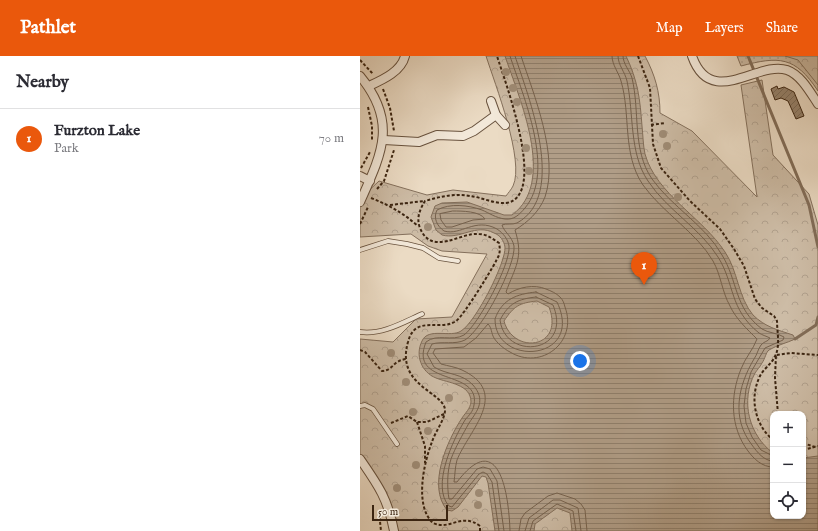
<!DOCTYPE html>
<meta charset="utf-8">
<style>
:root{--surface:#fff;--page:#f7f7f7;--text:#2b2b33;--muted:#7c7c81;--line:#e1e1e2;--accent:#ea580c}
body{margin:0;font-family:"IM FELL English",serif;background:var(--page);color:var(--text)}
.controls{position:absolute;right:12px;bottom:12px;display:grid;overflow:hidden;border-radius:8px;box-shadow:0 1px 3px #0004}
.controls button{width:36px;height:36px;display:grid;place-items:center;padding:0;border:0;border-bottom:1px solid var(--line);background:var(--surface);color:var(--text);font:20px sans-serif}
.scale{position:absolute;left:12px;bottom:10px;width:76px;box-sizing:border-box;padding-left:4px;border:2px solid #3c2511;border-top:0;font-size:11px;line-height:14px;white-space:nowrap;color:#3c2511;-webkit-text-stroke:3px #f2e8d9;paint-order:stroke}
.you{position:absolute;left:220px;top:305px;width:14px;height:14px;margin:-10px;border:3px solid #fff;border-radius:50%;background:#1a73e8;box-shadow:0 0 0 6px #1a73e833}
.badge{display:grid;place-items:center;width:26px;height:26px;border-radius:50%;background:var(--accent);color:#fff;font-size:13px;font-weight:700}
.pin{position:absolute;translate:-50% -33px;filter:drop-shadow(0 1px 2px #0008)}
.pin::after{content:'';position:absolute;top:21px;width:14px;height:12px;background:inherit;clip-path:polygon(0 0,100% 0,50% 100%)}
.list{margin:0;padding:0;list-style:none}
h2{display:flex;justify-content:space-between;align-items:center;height:52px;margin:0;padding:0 16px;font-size:17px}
h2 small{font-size:13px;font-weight:400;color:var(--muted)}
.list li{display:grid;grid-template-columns:26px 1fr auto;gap:12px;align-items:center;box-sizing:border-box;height:60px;padding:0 16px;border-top:1px solid var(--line)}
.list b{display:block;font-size:15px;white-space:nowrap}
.list p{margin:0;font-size:13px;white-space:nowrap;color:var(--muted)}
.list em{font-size:13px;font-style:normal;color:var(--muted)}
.icon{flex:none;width:22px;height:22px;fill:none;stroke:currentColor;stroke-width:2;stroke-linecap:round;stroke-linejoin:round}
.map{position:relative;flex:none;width:458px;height:475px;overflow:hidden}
header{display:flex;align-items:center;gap:24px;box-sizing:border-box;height:56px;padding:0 20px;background:var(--accent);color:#fff}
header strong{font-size:19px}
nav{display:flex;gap:22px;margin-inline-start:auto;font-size:14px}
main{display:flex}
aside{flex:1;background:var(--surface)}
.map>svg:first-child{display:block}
.grass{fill:url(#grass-dots);stroke:#84705c}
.forest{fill:url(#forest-crowns);stroke:#84705c;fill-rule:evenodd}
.water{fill:url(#water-rules);stroke:#826d58;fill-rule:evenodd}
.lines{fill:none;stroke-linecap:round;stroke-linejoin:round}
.shore{stroke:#76614c;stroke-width:1}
.stream{stroke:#826d58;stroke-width:3}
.building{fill:url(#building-hatch);stroke:#3c2511}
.service-casing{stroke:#68523e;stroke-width:5.5}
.minor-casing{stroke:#68523e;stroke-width:10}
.path{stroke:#3c2511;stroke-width:2;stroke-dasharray:3 2;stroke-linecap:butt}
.service{stroke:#f2e8d9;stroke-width:4}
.minor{stroke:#f2e8d9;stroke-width:8}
.tree{fill:#9f8c76}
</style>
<header>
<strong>Pathlet</strong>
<nav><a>Map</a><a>Layers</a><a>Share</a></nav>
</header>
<main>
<aside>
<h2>Nearby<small></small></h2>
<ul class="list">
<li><span class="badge">1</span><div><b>Furzton Lake</b><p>Park</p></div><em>70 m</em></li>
</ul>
</aside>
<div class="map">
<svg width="458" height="475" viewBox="0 0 458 475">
<defs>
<pattern id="grass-dots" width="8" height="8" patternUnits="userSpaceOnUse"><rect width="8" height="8" fill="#cdbca6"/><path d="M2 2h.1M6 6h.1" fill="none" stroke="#b1a18e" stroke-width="1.8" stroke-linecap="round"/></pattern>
<pattern id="forest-crowns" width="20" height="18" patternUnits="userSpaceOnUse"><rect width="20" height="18" fill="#cdbca6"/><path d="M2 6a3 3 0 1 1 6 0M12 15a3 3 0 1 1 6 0" fill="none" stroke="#b1a18e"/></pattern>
<pattern id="water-rules" width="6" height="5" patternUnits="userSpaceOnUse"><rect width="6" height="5" fill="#b09d87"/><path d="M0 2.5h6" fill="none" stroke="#90806d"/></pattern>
<pattern id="building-hatch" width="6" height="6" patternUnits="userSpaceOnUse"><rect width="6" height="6" fill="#97846e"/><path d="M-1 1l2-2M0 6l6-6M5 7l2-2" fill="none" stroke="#7c6c59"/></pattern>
</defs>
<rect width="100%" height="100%" fill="#ebdbc4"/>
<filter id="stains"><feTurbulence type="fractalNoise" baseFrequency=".005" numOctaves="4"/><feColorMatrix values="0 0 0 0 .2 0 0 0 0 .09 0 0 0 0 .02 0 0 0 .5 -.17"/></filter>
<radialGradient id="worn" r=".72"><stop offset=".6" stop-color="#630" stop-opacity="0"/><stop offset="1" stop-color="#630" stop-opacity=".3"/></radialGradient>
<path class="grass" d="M377 0H458V35C435 0 419 0 381 10Z"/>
<g class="forest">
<path d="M126 0H285C295 19 300 36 300 57L332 75 397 141 381 29 402 24 413 99 449 138 458 169V475H34L30 455 0 403V283L33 286 56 263 92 261 127 198 82 195 68 190 51 178 0 181V146L3 140 19 125 67 139 93 134 146 140C148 137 151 134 153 130 165 105 135 28 126 0ZM413 358H443V460H413Z"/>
<polygon points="425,0 458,0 458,29 438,4"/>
</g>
<path class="water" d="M145 0H266C278 25 280 43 282 70 283 79 283 89 285 98 296 138 343 162 365 196 378 215 378 241 393 259 405 271 418 274 433 279L435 283C427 287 417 289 409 294 406 296 405 303 402 307 400 311 397 314 395 317 380 345 389 379 413 397V460H443V402L458 400V475H212L210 457 197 452 175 468 174 475H135L128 427 126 421 122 420 98 451 92 455 87 454C67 430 87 385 102 362 106 356 110 353 111 346 111 328 88 327 76 322 61 316 55 299 62 285 68 271 91 282 101 275 115 267 146 207 145 191 144 185 140 179 134 177 116 167 100 184 82 179L76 174 71 161 75 150 82 147 107 146 144 159H152C197 126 159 42 145 0ZM177 245 189 251C205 293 153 299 144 265 154 250 159 247 177 245Z"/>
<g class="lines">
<g class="shore">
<path d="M252 0C252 9 259 17 261 25 271 59 262 98 283 129 302 156 337 177 353 205 361 219 362 236 370 250 376 263 387 273 397 283 393 294 385 302 381 313 370 340 370 371 388 395 394 403 402 411 413 411"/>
<path d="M258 0C258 9 265 16 267 25 274 58 269 97 288 125 307 154 340 172 358 201 375 228 369 253 399 277 402 279 406 280 410 282 408 286 404 285 401 289 398 293 397 299 394 303 378 330 371 362 392 389 397 396 404 405 413 405"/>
<path d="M263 0C263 8 270 15 272 22 280 55 272 94 292 123 312 151 345 169 362 199 378 225 374 252 402 273 408 277 418 277 424 281L423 284 405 292 391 316 386 333 384 350 386 367 392 381 401 394 413 400"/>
<path d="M93 155C102 155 120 155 125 163L113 164 92 171H86L81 164 80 158Z"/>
<path d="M176 236 197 246C225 305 135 312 135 263 142 243 157 238 176 236Z"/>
<path d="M176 241 193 249C213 298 145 305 140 264 149 247 158 243 176 241Z"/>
<path d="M139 475 132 426 127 418 123 416 119 418 92 451 89 450C71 430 93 384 105 364 109 359 113 356 114 349 121 312 48 331 66 286 77 277 92 286 104 279 118 269 151 208 149 190 148 183 143 177 137 173 115 161 101 180 84 175 77 170 73 162 77 154 90 147 108 149 122 154 129 157 136 162 145 163 154 164 159 159 165 152 196 115 163 40 150 0"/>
<path d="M144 475 137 425 130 413 123 411 117 413 92 443H89C87 431 87 415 91 403 95 392 103 378 109 367 118 354 126 344 113 329 102 317 87 319 74 311L67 298 72 288C82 285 95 289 105 284 122 274 156 209 154 190 152 180 144 176 142 169 146 167 152 169 157 167 208 139 168 40 155 0"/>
<path d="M150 475C149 441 140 370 97 426H94C95 419 95 411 97 404 109 374 151 337 102 314 96 311 88 310 81 308L73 297 75 293 104 291 116 282 128 268C132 272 131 277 134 282 137 287 144 293 150 296 181 315 218 286 205 251 204 247 203 244 200 241 196 237 191 235 186 233 174 228 159 231 148 238L146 236C155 211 164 202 155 174 168 166 179 156 185 141 199 100 174 39 161 0"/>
<polyline points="159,475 161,463 165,457 188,440 197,437 215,443 221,448 225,454 227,475"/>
<polyline points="165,475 169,462 193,444 200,444 218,452 221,475"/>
<polyline points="170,475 173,465 197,448 213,455 216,475"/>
</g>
<g class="stream">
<polyline points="388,0 449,149 458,191"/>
<polyline points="435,283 456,269 458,261"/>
</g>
</g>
<polygon class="building" points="417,30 418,33 424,31 434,36 444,60 436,63 428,45 421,42 415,44 411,33"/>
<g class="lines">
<defs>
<g id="service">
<polyline points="0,194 28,185 47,188 63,192 79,202 98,205"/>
<path d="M0 276C22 279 42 267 62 258"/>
<polyline points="0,350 5,349 13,353 37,388"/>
</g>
<g id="minor">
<path d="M332 0C351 54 398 4 427 14 441 19 450 36 458 48"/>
<path d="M0 20C38 66 22 97 0 146"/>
<path d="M9 30C22 24 41 16 45 0"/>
<polyline points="131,45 136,59 145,69"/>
<polyline points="24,84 59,86 77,79 103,80 114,75 136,59"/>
<polyline points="0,120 10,125"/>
<path d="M0 403C18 429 28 443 34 475"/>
</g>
</defs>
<use href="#service" class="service-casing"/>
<use href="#minor" class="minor-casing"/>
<g class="path">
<path d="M278 0 290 32 293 88 301 112 330 145 360 173 374 193 384 210 395 243 402 252 414 260 417 265C417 274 420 289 416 298 413 307 404 312 400 320 389 342 395 369 413 384"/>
<polyline points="0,4 13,18"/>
<polyline points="23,33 30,52 34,75"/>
<polyline points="8,51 12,70 12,84"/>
<polyline points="291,69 305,67"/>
<polyline points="1,112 10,96"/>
<polyline points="17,133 24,125 34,94"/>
<path d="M11 142C29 149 43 157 58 170"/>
<polyline points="30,149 64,145"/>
<polyline points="0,168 8,151"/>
<path d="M0 294 5 296 22 315C34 314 32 305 46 303"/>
<polyline points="418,358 415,322 416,299 431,297 458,299"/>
<polyline points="57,366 65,390 65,407"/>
<polyline points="31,367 48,360 57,366 67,366 84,358"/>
<polyline points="443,387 455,391"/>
<polyline points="443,394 458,390"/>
<polyline points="19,456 21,475"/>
<path d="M120 475V470C101 456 90 475 73 467 54 450 64 406 72 386 75 376 84 365 85 355 86 336 35 331 48 286 55 258 80 276 96 265 103 261 136 207 139 199 140 195 140 192 139 187 133 183 127 178 119 178 100 176 72 201 60 172 56 162 60 153 65 145 79 141 94 137 110 140 121 141 134 148 146 147 189 141 144 23 137 0"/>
</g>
<use href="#service" class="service"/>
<use href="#minor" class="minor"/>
</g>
<g class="tree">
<circle cx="146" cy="16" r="4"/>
<circle cx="153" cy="32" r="4"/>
<circle cx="157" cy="46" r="4"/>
<circle cx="303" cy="78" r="4"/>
<circle cx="307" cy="90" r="4"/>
<circle cx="166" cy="92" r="4"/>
<circle cx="169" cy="115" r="4"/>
<circle cx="318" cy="141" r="4"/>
<circle cx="68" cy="171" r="4"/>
<circle cx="31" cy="297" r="4"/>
<circle cx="46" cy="326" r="4"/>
<circle cx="89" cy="342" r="4"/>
<circle cx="53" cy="356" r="4"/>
<circle cx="68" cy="375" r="4"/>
<circle cx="56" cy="409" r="4"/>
<circle cx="37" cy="432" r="4"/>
<circle cx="119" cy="437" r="4"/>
<circle cx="118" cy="449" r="4"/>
</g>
<rect width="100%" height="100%" filter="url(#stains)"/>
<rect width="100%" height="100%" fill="url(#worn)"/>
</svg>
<div class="controls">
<button>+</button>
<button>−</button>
<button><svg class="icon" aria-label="locate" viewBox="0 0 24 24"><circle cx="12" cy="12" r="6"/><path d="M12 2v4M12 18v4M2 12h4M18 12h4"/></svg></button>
</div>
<div class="scale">50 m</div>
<div class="you"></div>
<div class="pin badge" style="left:284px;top:229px">1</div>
</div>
</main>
